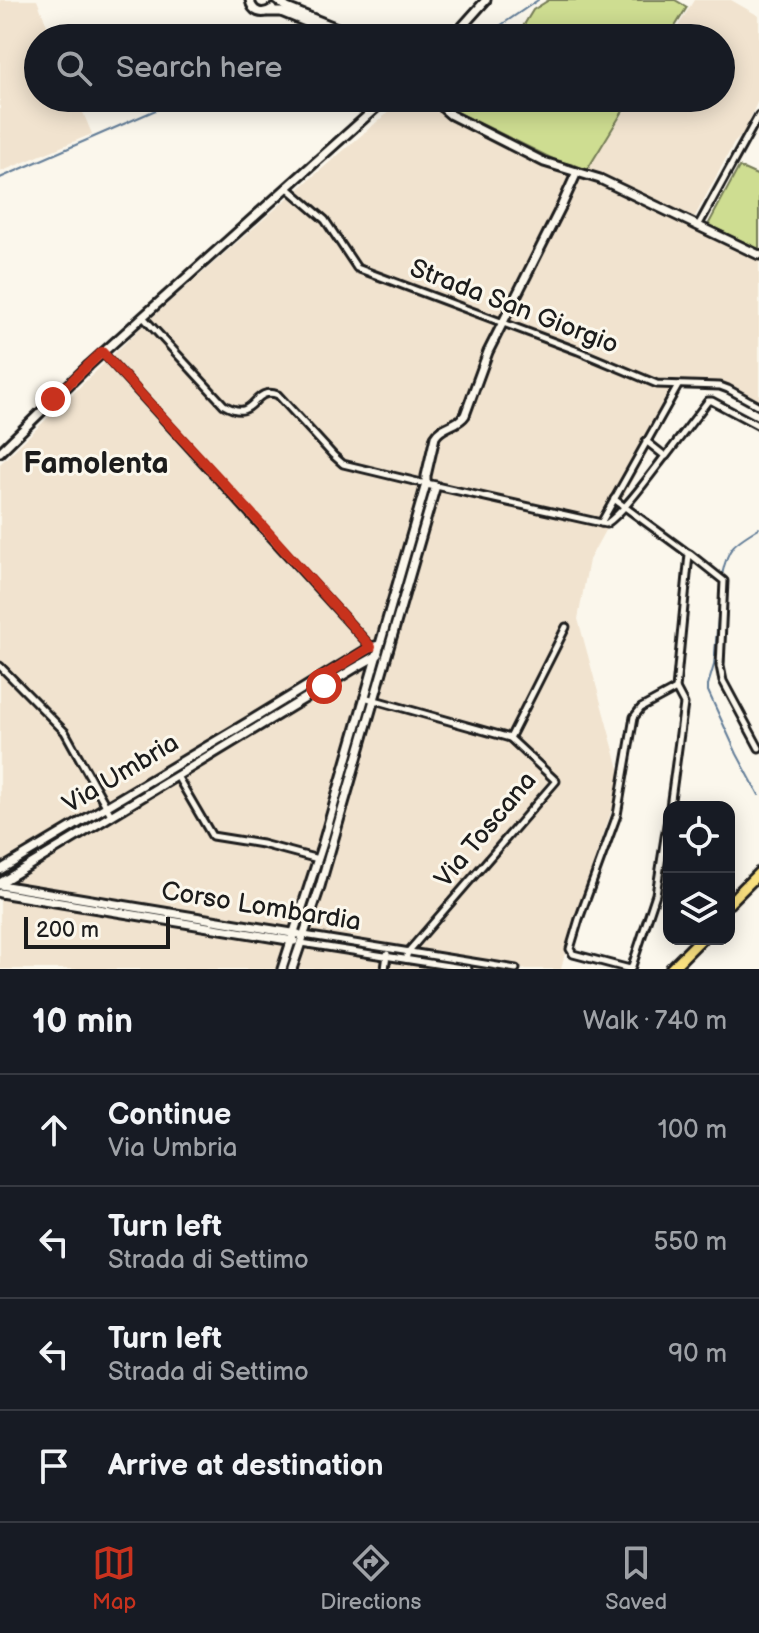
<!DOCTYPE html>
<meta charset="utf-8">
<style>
:root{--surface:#171b24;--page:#242831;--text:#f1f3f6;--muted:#9ea1a6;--line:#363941;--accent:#c8321e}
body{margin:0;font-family:"Balsamiq Sans",sans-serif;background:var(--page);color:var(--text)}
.controls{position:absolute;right:24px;bottom:24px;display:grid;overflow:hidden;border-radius:16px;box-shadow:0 4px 20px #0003}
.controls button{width:72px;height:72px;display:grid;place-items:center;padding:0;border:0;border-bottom:2px solid var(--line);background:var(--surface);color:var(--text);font:40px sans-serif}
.scale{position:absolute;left:24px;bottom:20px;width:146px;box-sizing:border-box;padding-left:8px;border:4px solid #1c1c1c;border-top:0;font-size:22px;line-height:28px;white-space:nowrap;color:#1c1c1c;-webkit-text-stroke:6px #fbf7ec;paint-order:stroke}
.stop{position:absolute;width:24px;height:24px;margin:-18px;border:6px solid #c8321e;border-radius:50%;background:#fff}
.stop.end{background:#c8321e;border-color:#fff;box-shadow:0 2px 8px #0008}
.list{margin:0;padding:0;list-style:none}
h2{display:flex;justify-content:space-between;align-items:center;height:104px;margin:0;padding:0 32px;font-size:34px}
h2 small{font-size:26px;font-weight:400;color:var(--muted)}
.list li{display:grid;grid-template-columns:52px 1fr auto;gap:24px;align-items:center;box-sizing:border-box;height:112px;padding:0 32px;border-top:2px solid var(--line)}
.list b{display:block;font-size:30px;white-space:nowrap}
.list p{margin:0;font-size:26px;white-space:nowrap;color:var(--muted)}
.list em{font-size:26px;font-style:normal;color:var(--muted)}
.icon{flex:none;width:44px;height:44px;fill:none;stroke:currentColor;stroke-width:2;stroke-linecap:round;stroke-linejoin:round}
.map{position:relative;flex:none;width:759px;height:969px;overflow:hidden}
.search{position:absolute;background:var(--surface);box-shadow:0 4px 20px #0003;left:24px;right:24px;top:24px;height:88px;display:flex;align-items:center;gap:20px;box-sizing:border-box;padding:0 28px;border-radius:44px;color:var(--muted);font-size:30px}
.sheet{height:552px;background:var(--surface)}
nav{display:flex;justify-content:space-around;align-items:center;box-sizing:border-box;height:112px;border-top:2px solid var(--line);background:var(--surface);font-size:22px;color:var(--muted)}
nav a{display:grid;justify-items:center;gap:4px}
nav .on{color:var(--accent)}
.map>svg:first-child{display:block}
.built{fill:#f1e3cf}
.green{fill:#cedd91;stroke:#757c56;stroke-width:2}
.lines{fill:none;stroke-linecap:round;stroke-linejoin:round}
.stream{stroke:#627d98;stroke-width:2}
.street-casing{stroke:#1c1c1c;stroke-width:11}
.secondary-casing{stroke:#1c1c1c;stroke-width:13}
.highway-casing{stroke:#1c1c1c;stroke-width:15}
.street{stroke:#fbf7ec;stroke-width:5}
.secondary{stroke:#fbf7ec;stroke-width:7}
.highway{stroke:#fae180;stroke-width:9}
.route{stroke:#c8321e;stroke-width:10}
.labels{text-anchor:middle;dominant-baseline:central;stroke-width:6;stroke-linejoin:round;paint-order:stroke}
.street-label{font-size:26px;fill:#1c1c1c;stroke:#fbf7ec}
.quarter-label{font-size:30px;font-weight:bold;fill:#1c1c1c;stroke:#fbf7ec}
</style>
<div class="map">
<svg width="759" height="969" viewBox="0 0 759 969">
<rect width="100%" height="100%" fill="#fbf7ec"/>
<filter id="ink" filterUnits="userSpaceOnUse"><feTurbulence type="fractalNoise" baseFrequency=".0125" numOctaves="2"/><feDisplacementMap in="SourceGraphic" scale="16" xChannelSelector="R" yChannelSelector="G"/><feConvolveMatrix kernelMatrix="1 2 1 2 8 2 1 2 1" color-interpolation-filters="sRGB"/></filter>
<g filter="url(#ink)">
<g class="built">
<polygon points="0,0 37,0 52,38 38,38 38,98 77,98 92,134 0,172"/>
<polygon points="694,0 731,0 759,16 759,98 744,133 734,143 693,220 587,170 633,98 721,98 721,38 671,38"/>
<polygon points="405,98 419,98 535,162 596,182 759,259 759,409 719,389 681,390 589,560 578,619 622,780 570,933 561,969 0,969 0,464 151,318 289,197"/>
</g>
<g class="green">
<polygon points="549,0 675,0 687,7 668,38 516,38 533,10"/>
<polygon points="450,98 631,98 587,170 555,160 447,107"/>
<polygon points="739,167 759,176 759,249 708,225"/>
</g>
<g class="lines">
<g class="stream">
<polyline points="482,38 538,0"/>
<polyline points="0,178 174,102 198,98"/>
<path d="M722 575C728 546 734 543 759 528"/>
<polyline points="721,582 714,665 708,685 708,691 737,754 759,795"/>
</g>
<defs>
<g id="street">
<polyline points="288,188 325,220 357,268 578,351 657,384 720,386 728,389 759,406"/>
<polyline points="698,226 759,115"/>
<path d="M143 317 224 405C257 424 251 385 278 395L333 455 343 464 426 484"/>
<polyline points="103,353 371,647"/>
<polyline points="666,456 708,401 712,401 759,426"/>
<path d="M436 486 606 524C624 512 651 474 665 456L646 441"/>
<polyline points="614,499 689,554 676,689 684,704 670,807"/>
<polyline points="601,523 678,386"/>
<polyline points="690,554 724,581 720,666 723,681 759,748"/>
<polyline points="0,666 65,732 111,815"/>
<polyline points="364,697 510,738 556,781 408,952 406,959"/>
<polyline points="510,738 566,627"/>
<polyline points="177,776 212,836 262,844 318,859"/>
<polyline points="304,935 516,969"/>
<polyline points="301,943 468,969"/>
<polyline points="385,969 387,954"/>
<polyline points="630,969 573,954 570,949 579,919 617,815 634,717 641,708 676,689"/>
<polyline points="631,969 656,894 669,812"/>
</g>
<g id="secondary">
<path d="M250 0C252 12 262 16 272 9"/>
<polyline points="277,0 287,8 362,38"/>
<polyline points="268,12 281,12 345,38"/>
<polyline points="452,38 486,0"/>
<polyline points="438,98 444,109 451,115 544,162 600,179 759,255"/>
<polyline points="0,452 89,365 387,98"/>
<polyline points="0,870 253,719 371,647 380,645"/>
<polyline points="0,883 355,668 378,655"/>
<polyline points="0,885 298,934"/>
<polyline points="0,893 294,941"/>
<path d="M282 969 322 846 426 484V476L435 437C442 425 458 426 465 415L488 352 562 205 577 172"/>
<polyline points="292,969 319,890 434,492 436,486 426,484"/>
</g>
<g id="highway">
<polyline points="729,903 759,873"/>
<polyline points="671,969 701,939"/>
</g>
</defs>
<use href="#street" class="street-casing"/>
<use href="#secondary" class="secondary-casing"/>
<use href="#highway" class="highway-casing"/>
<use href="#street" class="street"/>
<use href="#secondary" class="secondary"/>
<use href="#highway" class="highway"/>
</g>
</g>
<g class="lines" filter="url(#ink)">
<polyline class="route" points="53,399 102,352 251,513 371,647 319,679 324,686"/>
</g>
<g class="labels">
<g class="street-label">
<text transform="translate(514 307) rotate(21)">Strada San Giorgio</text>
<text transform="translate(121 774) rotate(-31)">Via Umbria</text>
<text transform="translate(486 830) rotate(-50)">Via Toscana</text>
<text transform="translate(261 907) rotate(9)">Corso Lombardia</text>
</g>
<g class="quarter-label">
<text x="96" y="464">Famolenta</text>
</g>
</g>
</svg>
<div class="controls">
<button><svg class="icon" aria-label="locate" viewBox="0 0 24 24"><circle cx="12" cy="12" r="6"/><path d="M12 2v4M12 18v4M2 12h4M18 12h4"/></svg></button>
<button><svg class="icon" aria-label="layers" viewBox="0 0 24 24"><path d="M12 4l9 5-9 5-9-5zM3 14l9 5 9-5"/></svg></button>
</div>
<div class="scale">200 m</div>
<div class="stop" style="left:324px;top:686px"></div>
<div class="stop end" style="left:53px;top:399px"></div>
<div class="search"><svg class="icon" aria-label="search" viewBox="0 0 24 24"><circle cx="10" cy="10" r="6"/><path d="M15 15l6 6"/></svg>Search here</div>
</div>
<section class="sheet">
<h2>10 min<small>Walk · 740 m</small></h2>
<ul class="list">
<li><svg class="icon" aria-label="ahead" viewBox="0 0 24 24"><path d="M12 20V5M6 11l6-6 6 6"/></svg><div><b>Continue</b><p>Via Umbria</p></div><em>100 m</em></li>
<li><svg class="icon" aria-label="left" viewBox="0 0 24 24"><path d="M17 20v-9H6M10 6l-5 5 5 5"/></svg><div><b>Turn left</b><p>Strada di Settimo</p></div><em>550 m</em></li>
<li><svg class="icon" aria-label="left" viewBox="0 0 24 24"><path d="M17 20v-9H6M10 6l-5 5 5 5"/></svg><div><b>Turn left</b><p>Strada di Settimo</p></div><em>90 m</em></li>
<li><svg class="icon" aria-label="arrive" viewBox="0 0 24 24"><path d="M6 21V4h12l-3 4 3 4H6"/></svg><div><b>Arrive at destination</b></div></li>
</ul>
</section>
<nav>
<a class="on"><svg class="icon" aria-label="map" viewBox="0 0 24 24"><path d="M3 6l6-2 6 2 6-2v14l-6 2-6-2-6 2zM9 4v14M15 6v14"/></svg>Map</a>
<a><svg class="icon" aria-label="directions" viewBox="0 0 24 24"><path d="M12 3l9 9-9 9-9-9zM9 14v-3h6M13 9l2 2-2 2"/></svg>Directions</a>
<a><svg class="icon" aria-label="saved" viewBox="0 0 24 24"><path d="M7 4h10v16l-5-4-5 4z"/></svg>Saved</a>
</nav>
